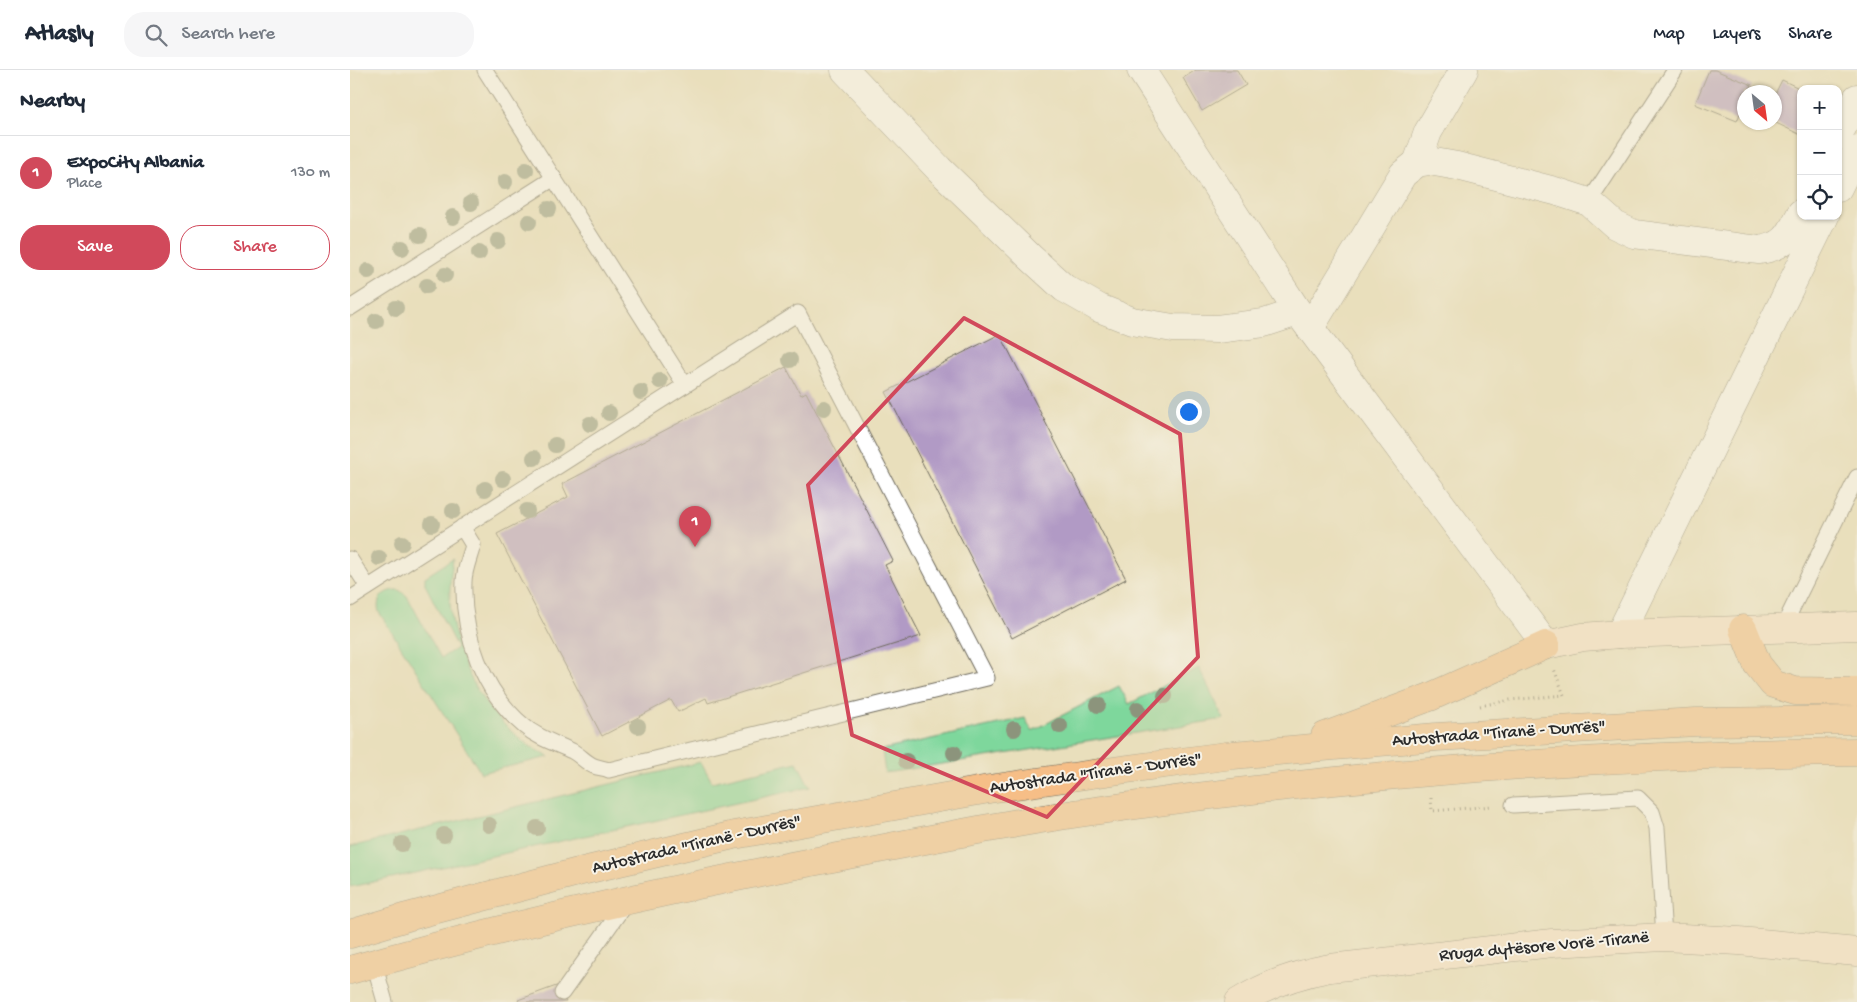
<!DOCTYPE html>
<meta charset="utf-8">
<style>
:root{--surface:#fff;--page:#f6f6f7;--text:#1f2937;--muted:#747a83;--line:#e0e1e3;--accent:#d1495b}
body{margin:0;font-family:"Gochi Hand",sans-serif;background:var(--page);color:var(--text)}
.controls{position:absolute;right:15px;top:15px;display:grid;overflow:hidden;border-radius:10px;box-shadow:0 1px 4px #0004}
.controls button{width:45px;height:45px;display:grid;place-items:center;padding:0;border:0;border-bottom:1px solid var(--line);background:var(--surface);color:var(--text);font:25px sans-serif}
.compass{position:absolute;left:1387px;top:15px;width:45px;height:45px;border-radius:50%;background:var(--surface);box-shadow:0 1px 4px #0004;rotate:151deg}
.you{position:absolute;left:838px;top:341px;width:18px;height:18px;margin:-12px;border:4px solid #fff;border-radius:50%;background:#1a73e8;box-shadow:0 0 0 8px #1a73e833}
.badge{display:grid;place-items:center;width:32px;height:32px;border-radius:50%;background:var(--accent);color:#fff;font-size:16px;font-weight:700}
.pin{position:absolute;translate:-50% -41px;filter:drop-shadow(0 1px 2px #0008)}
.pin::after{content:'';position:absolute;top:26px;width:18px;height:15px;background:inherit;clip-path:polygon(0 0,100% 0,50% 100%)}
.list{margin:0;padding:0;list-style:none}
h2{display:flex;justify-content:space-between;align-items:center;height:65px;margin:0;padding:0 20px;font-size:21px}
h2 small{font-size:16px;font-weight:400;color:var(--muted)}
.list li{display:grid;grid-template-columns:32px 1fr auto;gap:15px;align-items:center;box-sizing:border-box;height:75px;padding:0 20px;border-top:1px solid var(--line)}
.list b{display:block;font-size:19px;white-space:nowrap}
.list p{margin:0;font-size:16px;white-space:nowrap;color:var(--muted)}
.list em{font-size:16px;font-style:normal;color:var(--muted)}
.actions{display:flex;gap:10px;padding:15px 20px}
.actions a{flex:1;padding:11px 0;border:1px solid var(--accent);border-radius:20px;text-align:center;font-size:18px;color:var(--accent)}
.actions .main{background:var(--accent);color:#fff}
.icon{flex:none;width:28px;height:28px;fill:none;stroke:currentColor;stroke-width:2;stroke-linecap:round;stroke-linejoin:round}
.map{position:relative;flex:none;width:1507px;height:932px;overflow:hidden}
header{display:flex;align-items:center;gap:30px;box-sizing:border-box;height:70px;padding:0 25px;background:var(--surface);border-bottom:1px solid var(--line)}
header strong{font-size:24px}
nav{display:flex;gap:28px;margin-inline-start:auto;font-size:18px}
.search{width:350px;height:45px;background:var(--page);display:flex;align-items:center;gap:12px;box-sizing:border-box;padding:0 18px;border-radius:20px;color:var(--muted);font-size:19px}
main{display:flex}
aside{flex:1;background:var(--surface)}
.map>svg:first-child{display:block}
.green{fill:#7ed79c;stroke:#548164}
.building{fill:#b19ac5}
.lines{fill:none;stroke-linecap:round;stroke-linejoin:round}
.lane-casing{stroke:#6e6a5e;stroke-width:17}
.street-casing{stroke:#6e6a5e;stroke-width:29}
.secondary-casing{stroke:#6e6a5e;stroke-width:29}
.highway-casing{stroke:#6e6a5e;stroke-width:29}
.path{stroke:#6e6a5e;stroke-width:3;stroke-dasharray:1 4;stroke-linecap:butt}
.lane{stroke:#fff;stroke-width:15}
.street{stroke:#fff;stroke-width:28}
.secondary{stroke:#fbe5cf;stroke-width:28}
.highway{stroke:#f6be87;stroke-width:28}
.tree{fill:#8c947c}
.marked{fill:none;stroke:#d1495b;stroke-width:4;stroke-linejoin:round}
.labels{text-anchor:middle;dominant-baseline:central;stroke-width:4;stroke-linejoin:round;paint-order:stroke}
.street-label{font-size:18px;fill:#2b2b2b;stroke:#f7f3e8}
</style>
<header>
<strong>Atlasly</strong>
<div class="search"><svg class="icon" aria-label="search" viewBox="0 0 24 24"><circle cx="10" cy="10" r="6"/><path d="M15 15l6 6"/></svg>Search here</div>
<nav><a>Map</a><a>Layers</a><a>Share</a></nav>
</header>
<main>
<aside>
<h2>Nearby<small></small></h2>
<ul class="list">
<li><span class="badge">1</span><div><b>ExpoCity Albania</b><p>Place</p></div><em>130 m</em></li>
</ul>
<div class="actions"><a class="main">Save</a><a>Share</a></div>
</aside>
<div class="map">
<svg width="1507" height="932" viewBox="0 0 1507 932">
<rect width="100%" height="100%" fill="#f7f3e8"/>
<filter id="ink" filterUnits="userSpaceOnUse"><feTurbulence type="fractalNoise" baseFrequency=".02" numOctaves="2"/><feDisplacementMap in="SourceGraphic" scale="10" xChannelSelector="R" yChannelSelector="G"/><feConvolveMatrix kernelMatrix="1 2 1 2 8 2 1 2 1" color-interpolation-filters="sRGB"/></filter>
<filter id="wash" filterUnits="userSpaceOnUse"><feTurbulence type="fractalNoise" baseFrequency=".0096" numOctaves="4" result="noise"/><feDisplacementMap in="SourceGraphic" scale="20" xChannelSelector="R" yChannelSelector="G"/><feGaussianBlur stdDeviation="1.12" result="paint"/><feColorMatrix in="noise" values="0 0 0 0 0 0 0 0 0 0 0 0 0 0 0 0 0 1.4 0 .05"/><feComposite in="paint" operator="in"/></filter>
<g filter="url(#wash)">
<rect width="100%" height="100%" fill="#e9dfbc"/>
<g class="green">
<path d="M103 489C102 499 100 509 100 519 98 553 114 602 133 629 143 644 159 660 173 671 180 678 191 682 199 687L131 703 29 542C25 528 35 519 49 520L57 526 91 588 107 578 75 514V507Z"/>
<polygon points="849,598 874,649 535,703 532,680 675,648 682,661 769,616 779,634"/>
<polygon points="351,692 362,712 447,692 460,717 0,817 0,777"/>
</g>
<g id="blocks">
<g class="building">
<polygon points="846,0 887,0 896,15 852,41 833,8"/>
<polygon points="1359,0 1365,0 1402,15 1399,22 1394,22 1394,34 1387,51 1345,34"/>
<polygon points="1432,10 1451,19 1451,65 1424,52 1424,26"/>
<polygon points="650,264 776,509 662,568 536,322"/>
<polygon points="436,297 451,325 456,322 543,491 535,495 571,566 358,633 356,628 328,642 321,630 252,666 147,464 218,427 212,414"/>
<polygon points="209,915 216,932 169,932 168,930"/>
</g>
</g>
</g>
<g filter="url(#ink)">
<use href="#blocks" fill-opacity="0" stroke="#6e6a5e" stroke-width="1"/>
<g class="lines">
<defs>
<g id="lane">
<polyline points="135,0 335,315"/>
<polyline points="1239,132 1325,0"/>
<polyline points="0,238 204,108"/>
<polyline points="0,489 18,517"/>
<path d="M0 529 448 243 637 608 259 700C254 698 249 698 244 696 236 693 230 685 222 681 205 673 188 668 174 656 133 622 112 564 114 512 114 500 120 487 123 475L112 457"/>
<polyline points="1432,559 1507,407"/>
<polyline points="1163,735 1288,728 1302,742 1307,758 1314,867"/>
<polyline points="24,893 35,932"/>
<polyline points="212,923 278,830"/>
</g>
<g id="street">
<polyline points="495,0 589,99 680,187 714,218 749,238 782,251 823,258 867,259 914,253 948,242"/>
<polyline points="791,0 948,242 1196,575"/>
<polyline points="1488,66 1507,28"/>
<polyline points="1067,93 1078,62 1114,0"/>
<polyline points="1488,118 1507,80"/>
<path d="M960 258 1053 104 1067 93 1079 91 1107 96 1205 121 1239 132 1265 155 1284 164 1409 180C1435 177 1440 165 1451 143"/>
<polyline points="1270,564 1475,146"/>
</g>
<g id="secondary">
<polyline points="1196,575 1233,567 1270,564 1507,556"/>
<path d="M889 932C918 914 947 904 980 898L1202 873 1314 867 1389 871 1507 882"/>
</g>
<g id="highway">
<polyline points="1393,559 1407,594 1423,614 1445,621 1507,622"/>
<polyline points="975,666 1080,627 1196,575"/>
<polyline points="0,864 57,847 228,802 384,765 639,719 770,700 883,685 1086,667 1346,652 1507,650"/>
<path d="M0 900C162 854 328 817 493 786 581 769 669 751 758 739 1006 703 1256 684 1507 682"/>
</g>
</defs>
<use href="#lane" class="lane-casing"/>
<use href="#street" class="street-casing"/>
<use href="#secondary" class="secondary-casing"/>
<use href="#highway" class="highway-casing"/>
<g class="path">
<polyline points="1130,636 1160,630 1214,625 1204,599"/>
<polyline points="1081,728 1082,741 1143,736"/>
</g>
<use href="#lane" class="lane"/>
<use href="#street" class="street"/>
<use href="#secondary" class="secondary"/>
<use href="#highway" class="highway"/>
</g>
<g class="tree">
<circle cx="176" cy="100" r="8"/>
<circle cx="155" cy="112" r="8"/>
<circle cx="121" cy="133" r="8"/>
<circle cx="199" cy="139" r="8"/>
<circle cx="103" cy="147" r="8"/>
<circle cx="179" cy="152" r="8"/>
<circle cx="70" cy="165" r="8"/>
<circle cx="148" cy="171" r="8"/>
<circle cx="52" cy="178" r="8"/>
<circle cx="129" cy="183" r="8"/>
<circle cx="18" cy="201" r="8"/>
<circle cx="95" cy="205" r="8"/>
<circle cx="77" cy="216" r="8"/>
<circle cx="46" cy="238" r="8"/>
<circle cx="26" cy="251" r="8"/>
<circle cx="440" cy="290" r="8"/>
<circle cx="310" cy="311" r="8"/>
<circle cx="291" cy="322" r="8"/>
<circle cx="474" cy="338" r="8"/>
<circle cx="259" cy="343" r="8"/>
<circle cx="240" cy="354" r="8"/>
<circle cx="205" cy="375" r="8"/>
<circle cx="184" cy="388" r="8"/>
<circle cx="153" cy="409" r="8"/>
<circle cx="135" cy="419" r="8"/>
<circle cx="103" cy="441" r="8"/>
<circle cx="177" cy="441" r="8"/>
<circle cx="82" cy="454" r="8"/>
<circle cx="52" cy="473" r="8"/>
<circle cx="29" cy="488" r="8"/>
<circle cx="815" cy="626" r="8"/>
<circle cx="748" cy="635" r="8"/>
<circle cx="788" cy="639" r="8"/>
<circle cx="288" cy="656" r="8"/>
<circle cx="710" cy="656" r="8"/>
<circle cx="664" cy="659" r="8"/>
<circle cx="604" cy="683" r="8"/>
<circle cx="556" cy="691" r="8"/>
<circle cx="139" cy="755" r="8"/>
<circle cx="187" cy="758" r="8"/>
<circle cx="94" cy="765" r="8"/>
<circle cx="52" cy="774" r="8"/>
</g>
</g>
<path d="M0 0H1507V932H0ZM614 248 830 364 848 587 697 747 502 665 458 415Z" fill="#e9dfbc" fill-opacity=".55" fill-rule="evenodd"/>
<path class="marked" d="M614 248 830 364 848 587 697 747 502 665 458 415Z"/>
<g class="labels">
<g class="street-label">
<text transform="translate(1149 664) rotate(-4)">Autostrada "Tiranë - Durrës"</text>
<text transform="translate(746 704) rotate(-8)">Autostrada "Tiranë - Durrës"</text>
<text transform="translate(347 775) rotate(-13)">Autostrada "Tiranë - Durrës"</text>
<text transform="translate(1194 877) rotate(-5)">Rruga dytësore Vorë -Tiranë</text>
</g>
</g>
</svg>
<div class="controls">
<button>+</button>
<button>−</button>
<button><svg class="icon" aria-label="locate" viewBox="0 0 24 24"><circle cx="12" cy="12" r="6"/><path d="M12 2v4M12 18v4M2 12h4M18 12h4"/></svg></button>
</div>
<svg class="compass" viewBox="-18 -18 36 36"><path d="M0-13l5 13h-10z" fill="#e53935"/><path d="M0 13l5-13h-10z" fill="#747a83"/></svg>
<div class="you"></div>
<div class="pin badge" style="left:345px;top:477px">1</div>
</div>
</main>
